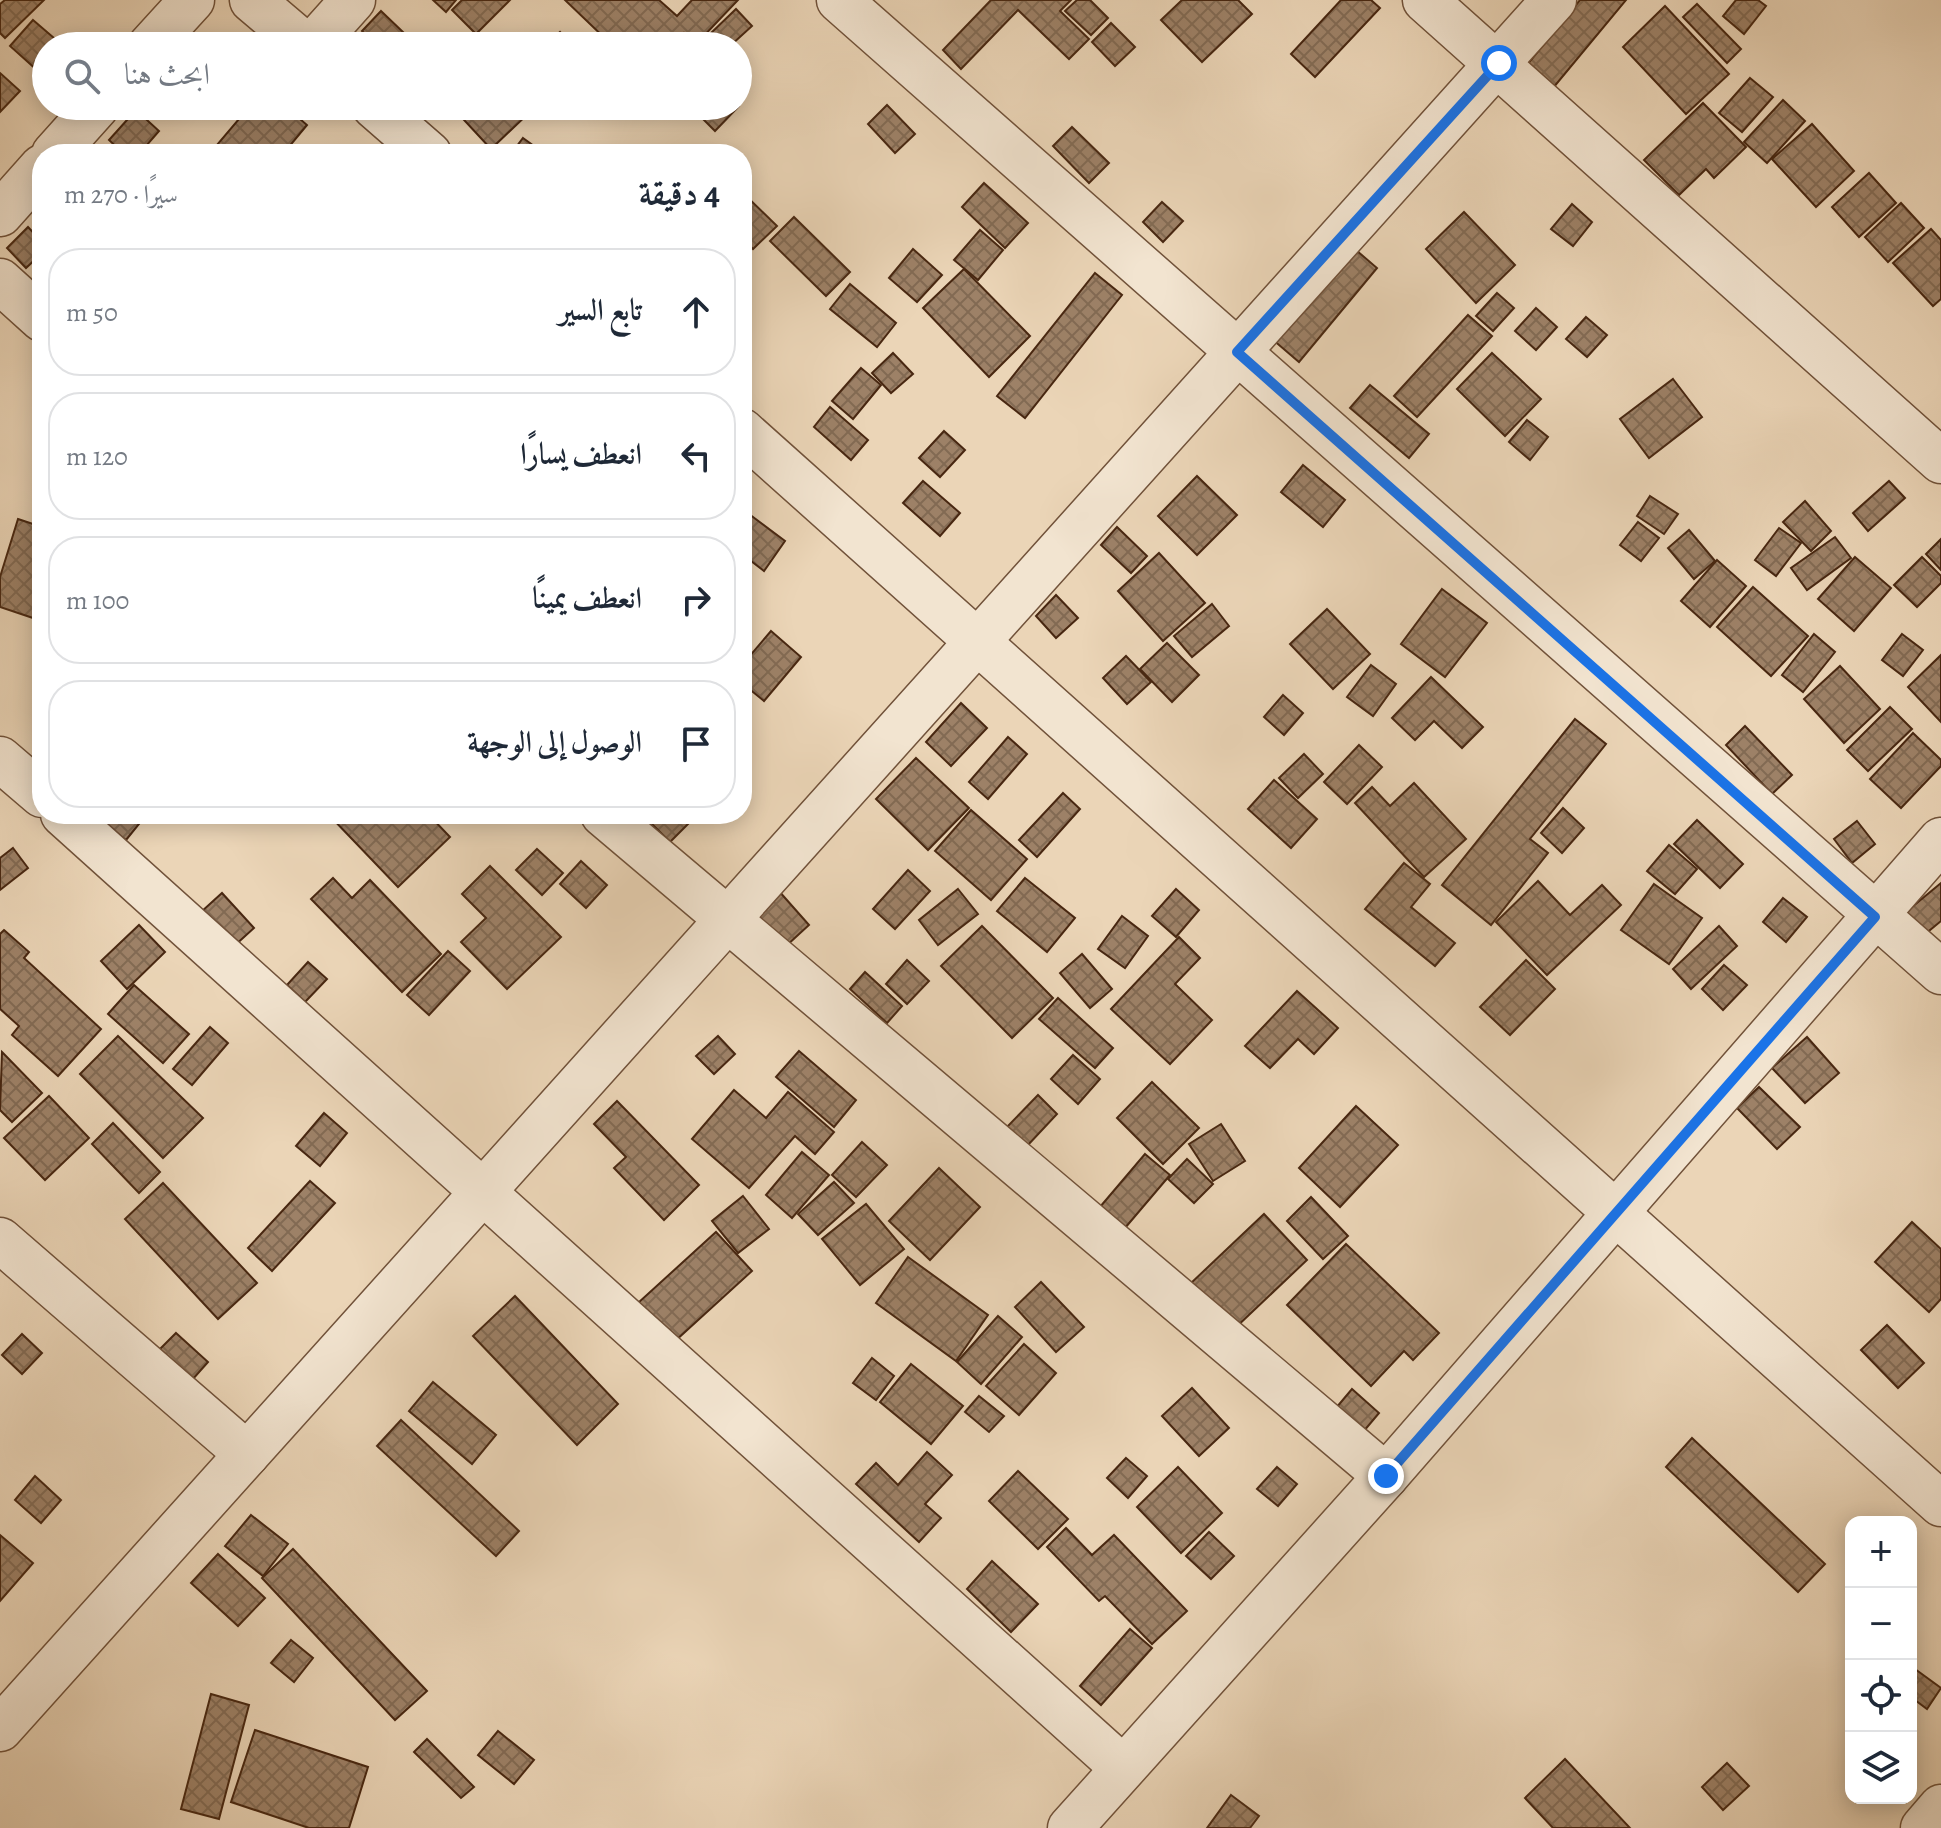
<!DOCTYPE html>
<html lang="ar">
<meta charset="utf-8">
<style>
:root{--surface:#fff;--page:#f6f6f7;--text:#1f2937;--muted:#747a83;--line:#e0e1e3}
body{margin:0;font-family:Alegreya,Amiri,serif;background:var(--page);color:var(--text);direction:rtl}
.controls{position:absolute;right:24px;bottom:24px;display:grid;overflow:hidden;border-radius:16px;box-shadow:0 4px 20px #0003}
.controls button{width:72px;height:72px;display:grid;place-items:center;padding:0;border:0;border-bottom:2px solid var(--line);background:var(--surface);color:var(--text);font:40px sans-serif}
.stop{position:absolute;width:24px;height:24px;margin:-18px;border:6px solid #1a73e8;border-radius:50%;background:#fff}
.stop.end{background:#1a73e8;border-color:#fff;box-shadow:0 2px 8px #0008}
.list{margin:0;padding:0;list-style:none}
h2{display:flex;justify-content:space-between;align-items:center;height:104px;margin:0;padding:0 32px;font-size:34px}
h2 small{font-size:26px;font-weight:400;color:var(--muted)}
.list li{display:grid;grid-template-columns:52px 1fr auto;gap:24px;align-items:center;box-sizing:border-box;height:128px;margin:0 16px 16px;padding:0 16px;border:2px solid var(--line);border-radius:32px}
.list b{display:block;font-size:30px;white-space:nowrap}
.list em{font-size:26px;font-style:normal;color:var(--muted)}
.icon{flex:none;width:44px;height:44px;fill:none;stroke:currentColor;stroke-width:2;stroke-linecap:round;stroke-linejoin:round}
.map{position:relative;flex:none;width:1941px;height:1828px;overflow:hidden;direction:ltr}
.search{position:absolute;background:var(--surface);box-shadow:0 4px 20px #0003;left:32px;top:32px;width:720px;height:88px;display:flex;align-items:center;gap:20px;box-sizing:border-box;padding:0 28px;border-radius:44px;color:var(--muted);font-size:30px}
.panel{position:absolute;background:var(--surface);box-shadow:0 4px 20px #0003;left:32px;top:144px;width:720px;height:680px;border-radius:32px;direction:rtl}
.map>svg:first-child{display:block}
.building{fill:url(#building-cross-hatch);stroke:#482711;stroke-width:2}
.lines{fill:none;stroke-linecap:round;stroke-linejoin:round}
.street-casing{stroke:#71523a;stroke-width:47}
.street{stroke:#f2e4d0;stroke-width:44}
.route{stroke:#1a73e8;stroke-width:10}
</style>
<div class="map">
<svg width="1941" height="1828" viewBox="0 0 1941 1828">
<defs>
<pattern id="building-cross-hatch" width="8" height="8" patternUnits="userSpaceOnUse" patternTransform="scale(2)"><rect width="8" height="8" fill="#9d8167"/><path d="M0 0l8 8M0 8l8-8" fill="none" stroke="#826a53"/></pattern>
</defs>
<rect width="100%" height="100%" fill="#ebd5b7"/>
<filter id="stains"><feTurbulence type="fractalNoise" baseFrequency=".0025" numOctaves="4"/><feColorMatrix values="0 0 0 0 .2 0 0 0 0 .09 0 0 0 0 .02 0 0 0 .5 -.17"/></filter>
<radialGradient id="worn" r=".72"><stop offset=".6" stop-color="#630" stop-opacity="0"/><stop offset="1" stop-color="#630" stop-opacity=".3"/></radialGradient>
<g class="building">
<polygon points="5,0 44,0 5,38 0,33 0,4"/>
<polygon points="433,0 456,0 446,12"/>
<polygon points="462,0 510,0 476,34 452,10"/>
<polygon points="565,0 659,0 677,16 692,0 738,0 696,44 684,33 672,46 613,46"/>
<polygon points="991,0 1071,0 1060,11 1089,39 1069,59 1018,10 961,69 943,50"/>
<polygon points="1077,0 1090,0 1108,18 1091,35 1065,11"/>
<polygon points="1182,0 1238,0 1252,14 1202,62 1161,20"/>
<polygon points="1341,0 1371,0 1380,8 1315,77 1291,54"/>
<polygon points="1580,0 1626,0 1553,88 1526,66"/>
<polygon points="1736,0 1758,0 1766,6 1744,34 1723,16"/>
<polygon points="1697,4 1741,49 1727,63 1683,17"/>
<polygon points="1665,6 1729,74 1686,114 1623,47"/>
<polygon points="736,9 752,26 730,46 723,46 711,33"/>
<polygon points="381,11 404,33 391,46 377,46 362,31"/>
<polygon points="33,20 61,44 46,46 46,62 38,71 10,46"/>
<polygon points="1111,23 1135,47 1115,66 1092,42"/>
<polygon points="560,32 573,46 545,46"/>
<polygon points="0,73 20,91 0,112"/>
<polygon points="1750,78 1773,97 1742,132 1719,113"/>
<polygon points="1783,100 1805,121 1767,163 1744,142"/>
<polygon points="1703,103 1746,147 1714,178 1706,169 1679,195 1644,160"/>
<polygon points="738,104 739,106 715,131 694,110 698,106"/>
<polygon points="887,105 915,134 895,153 868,124"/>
<polygon points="250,106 285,106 307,125 283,154 226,154 216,146"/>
<polygon points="526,106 531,111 491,149 452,107"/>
<polygon points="136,110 159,131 139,154 124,154 109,140"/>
<polygon points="1812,124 1854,171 1816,207 1772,159"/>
<polygon points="1072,127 1109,163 1089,183 1053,146"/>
<polygon points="523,138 545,154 511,154"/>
<polygon points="1869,173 1896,203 1859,237 1832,207"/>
<polygon points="984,183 1028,223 1005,248 962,207"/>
<polygon points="742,192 777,226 753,249 742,238"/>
<polygon points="1162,202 1183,221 1163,242 1143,222"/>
<polygon points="1901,203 1924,228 1888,262 1865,237"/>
<polygon points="1572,204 1592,222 1573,246 1551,229"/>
<polygon points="1464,212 1515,265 1476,303 1426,249"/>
<polygon points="794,217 850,272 826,296 770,241"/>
<polygon points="28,227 42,242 42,253 26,268 7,248"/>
<polygon points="1931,229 1941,240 1941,299 1933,306 1893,263"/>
<polygon points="980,230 1003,250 978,280 954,260"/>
<polygon points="1336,233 1377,268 1299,362 1265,333"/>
<polygon points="913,249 942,275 917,302 889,278"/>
<polygon points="964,269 1030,336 989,377 923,308"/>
<polygon points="1095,273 1122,295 1025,418 997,396"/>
<polygon points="850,284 896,323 877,347 830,309"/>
<polygon points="1497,293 1514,308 1493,331 1476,316"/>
<polygon points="1536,308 1557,327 1536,350 1515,331"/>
<polygon points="1468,315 1492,336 1417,417 1394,396"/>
<polygon points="1586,317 1607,335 1587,357 1566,339"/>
<polygon points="893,353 913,374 891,393 872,373"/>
<polygon points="1492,353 1541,399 1505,436 1457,389"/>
<polygon points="861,368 881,385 853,419 832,401"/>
<polygon points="1673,379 1702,417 1649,458 1620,419"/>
<polygon points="1370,385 1429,434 1409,458 1350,408"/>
<polygon points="830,407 868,440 851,460 814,427"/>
<polygon points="1527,420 1548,437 1530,460 1509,442"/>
<polygon points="944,431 965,450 940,477 919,458"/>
<polygon points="1303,465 1345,500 1323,527 1281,492"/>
<polygon points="1197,476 1237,515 1197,555 1158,516"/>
<polygon points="923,481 960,513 940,536 903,503"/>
<polygon points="1889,481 1905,498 1868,531 1853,513"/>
<polygon points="1650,496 1678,514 1664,534 1637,516"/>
<polygon points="1805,501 1831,531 1811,551 1783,522"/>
<polygon points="745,511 785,541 764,571 742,554"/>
<polygon points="18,519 42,527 42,621 0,607 0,577"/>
<polygon points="1638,522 1659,538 1641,561 1620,545"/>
<polygon points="1117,527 1147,556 1131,573 1101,545"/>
<polygon points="1779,528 1801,543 1776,576 1755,560"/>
<polygon points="1689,530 1715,561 1694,579 1668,548"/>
<polygon points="1835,537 1851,558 1807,590 1791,568"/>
<polygon points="1941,539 1941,570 1926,554"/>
<polygon points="1159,553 1205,603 1163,641 1118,591"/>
<polygon points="1855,557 1891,588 1854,631 1818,599"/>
<polygon points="1922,557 1941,576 1941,583 1917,607 1894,585"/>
<polygon points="1717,560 1746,586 1710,627 1681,601"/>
<polygon points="1753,587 1808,636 1771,676 1717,627"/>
<polygon points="1442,589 1487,623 1445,677 1401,644"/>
<polygon points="1056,595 1078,618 1056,638 1036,616"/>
<polygon points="1212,604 1229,626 1192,657 1174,636"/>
<polygon points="1327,609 1370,654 1333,689 1290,644"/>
<polygon points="771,631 801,657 764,701 742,683 742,665"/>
<polygon points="1814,634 1835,652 1803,692 1782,675"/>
<polygon points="1902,634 1923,650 1903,676 1882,660"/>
<polygon points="1167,643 1199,675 1172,702 1140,669"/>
<polygon points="1941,655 1941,722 1908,687"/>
<polygon points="1126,656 1151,682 1127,704 1103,678"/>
<polygon points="1371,665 1396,684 1373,716 1347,697"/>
<polygon points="1840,666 1880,709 1844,743 1804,699"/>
<polygon points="1431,677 1483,727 1462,748 1434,721 1415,740 1392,718"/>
<polygon points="1283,695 1303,713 1284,735 1264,717"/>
<polygon points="961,703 987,728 951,766 926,742"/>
<polygon points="1890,707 1912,729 1868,771 1847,750"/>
<polygon points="1575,719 1606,744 1530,839 1548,853 1491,925 1442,885"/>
<polygon points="1745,726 1792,775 1772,794 1726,745"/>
<polygon points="1913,733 1941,760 1941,766 1901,808 1870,779"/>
<polygon points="1008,737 1027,754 988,799 969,782"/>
<polygon points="1359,745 1382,767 1347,804 1324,782"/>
<polygon points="1304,754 1323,774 1298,798 1279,778"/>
<polygon points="916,758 969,808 928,850 876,799"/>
<polygon points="1274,780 1317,819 1291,848 1248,809"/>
<polygon points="1414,783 1466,839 1424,877 1355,803 1372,787 1390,806"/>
<polygon points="1063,793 1080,809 1037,857 1019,840"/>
<polygon points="1563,808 1584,828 1562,853 1541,833"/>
<polygon points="971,810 1027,859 991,900 935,851"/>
<polygon points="136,814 143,819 126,840 93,815"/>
<polygon points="328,814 428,814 450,837 398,887"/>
<polygon points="642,814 690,814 694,818 670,842"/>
<polygon points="1697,820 1743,864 1720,888 1674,844"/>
<polygon points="1857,821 1875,844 1852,863 1834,839"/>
<polygon points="1669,845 1697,869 1675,894 1647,871"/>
<polygon points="13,848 28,868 0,890 0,858"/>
<polygon points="537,849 563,873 542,895 516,870"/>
<polygon points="581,861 607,885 586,908 560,884"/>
<polygon points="1404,863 1430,884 1411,907 1455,943 1435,966 1365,909"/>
<polygon points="490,866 561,937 507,989 461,942 486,918 462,894"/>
<polygon points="908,870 930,891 895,929 873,909"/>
<polygon points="333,878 352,898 370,880 441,954 402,992 311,899"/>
<polygon points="1025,878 1075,918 1047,952 997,911"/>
<polygon points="1538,881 1570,915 1602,885 1621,905 1547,975 1496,922"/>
<polygon points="1941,883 1941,921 1924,935 1906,912"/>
<polygon points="1654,884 1702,918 1669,964 1621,930"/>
<polygon points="958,889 978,914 938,945 919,920"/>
<polygon points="1176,889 1199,910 1176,937 1152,916"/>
<polygon points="778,890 809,925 786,946 754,912"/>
<polygon points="222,893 254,928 233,947 201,912"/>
<polygon points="1783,898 1807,917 1786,942 1763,922"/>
<polygon points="1122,916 1148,936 1125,968 1098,949"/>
<polygon points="139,925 165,952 127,989 101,961"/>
<polygon points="982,926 1053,998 1012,1038 941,966"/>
<polygon points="1719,926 1737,946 1691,989 1673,969"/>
<polygon points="4,930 29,952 24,958 101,1029 58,1076 12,1035 19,1026 0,1009 0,934"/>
<polygon points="1179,937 1200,958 1175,984 1212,1020 1170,1064 1111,1009"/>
<polygon points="448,951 470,971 429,1015 407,995"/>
<polygon points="1082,954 1112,989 1090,1008 1060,973"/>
<polygon points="907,960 929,981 907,1004 886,984"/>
<polygon points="1526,960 1555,989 1510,1035 1480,1007"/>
<polygon points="308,962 327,979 305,1002 287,985"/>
<polygon points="1724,965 1747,985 1723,1010 1702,989"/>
<polygon points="865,972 902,1006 887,1023 850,989"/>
<polygon points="134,985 189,1034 163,1063 108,1014"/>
<polygon points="1297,991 1338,1028 1314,1054 1298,1039 1270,1068 1245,1046"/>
<polygon points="1058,998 1113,1048 1095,1068 1039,1019"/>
<polygon points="210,1027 228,1043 192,1085 173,1069"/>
<polygon points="118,1036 203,1118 163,1158 80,1074"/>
<polygon points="718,1036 735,1054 714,1074 696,1056"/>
<polygon points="1807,1037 1839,1073 1805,1103 1772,1068"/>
<polygon points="799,1051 856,1100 834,1127 776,1077"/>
<polygon points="2,1052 42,1093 12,1122 0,1110"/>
<polygon points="1073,1055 1100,1079 1078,1104 1051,1079"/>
<polygon points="1152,1082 1199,1128 1163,1164 1117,1118"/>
<polygon points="1759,1087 1800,1127 1777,1149 1737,1108"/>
<polygon points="734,1090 766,1118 788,1092 834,1132 815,1154 795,1136 749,1188 692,1139"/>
<polygon points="1038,1095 1057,1114 1027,1146 1007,1127"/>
<polygon points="49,1096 89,1138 45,1180 4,1138"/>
<polygon points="617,1101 699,1185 664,1220 614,1168 626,1157 594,1124"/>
<polygon points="1356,1106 1398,1145 1340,1207 1299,1168"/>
<polygon points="324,1113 347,1133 320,1166 296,1146"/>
<polygon points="113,1123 160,1172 139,1193 92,1144"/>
<polygon points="1221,1124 1245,1161 1213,1181 1189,1144"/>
<polygon points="862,1142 887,1165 856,1197 832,1175"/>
<polygon points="802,1152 829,1175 792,1218 766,1195"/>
<polygon points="1145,1154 1170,1175 1125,1228 1100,1207"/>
<polygon points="1187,1159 1213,1184 1194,1203 1168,1179"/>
<polygon points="939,1168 980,1207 930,1260 889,1221"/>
<polygon points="310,1181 335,1203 272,1271 248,1248"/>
<polygon points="834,1182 854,1203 818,1235 798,1214"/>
<polygon points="163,1183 257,1283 218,1319 125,1219"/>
<polygon points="743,1196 769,1229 738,1253 712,1221"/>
<polygon points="1311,1197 1348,1236 1323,1259 1287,1221"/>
<polygon points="866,1204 904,1249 860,1285 822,1239"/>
<polygon points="1264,1214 1307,1260 1233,1330 1190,1284"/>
<polygon points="1912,1222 1941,1249 1941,1299 1929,1312 1875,1262"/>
<polygon points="716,1232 752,1271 663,1352 627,1313"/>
<polygon points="1346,1244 1439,1333 1413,1360 1404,1351 1371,1386 1287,1305"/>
<polygon points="908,1257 988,1315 956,1361 876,1303"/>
<polygon points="1041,1282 1084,1327 1056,1352 1015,1307"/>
<polygon points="515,1296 618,1404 577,1445 473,1336"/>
<polygon points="998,1316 1022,1337 981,1384 957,1362"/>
<polygon points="1887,1325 1924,1363 1898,1388 1861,1350"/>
<polygon points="176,1333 208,1362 192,1380 159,1350"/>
<polygon points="22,1334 42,1353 22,1374 2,1355"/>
<polygon points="1024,1344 1056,1373 1019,1415 986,1386"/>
<polygon points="872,1358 894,1376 876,1400 853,1383"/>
<polygon points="911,1364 963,1406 931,1444 880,1402"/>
<polygon points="433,1382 496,1435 472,1464 409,1411"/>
<polygon points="1192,1388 1229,1428 1199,1456 1162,1416"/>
<polygon points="1352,1389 1379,1413 1358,1438 1331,1414"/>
<polygon points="979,1396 1004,1416 989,1432 965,1412"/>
<polygon points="401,1420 519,1531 496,1556 377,1446"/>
<polygon points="1692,1438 1825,1564 1798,1592 1666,1467"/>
<polygon points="927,1452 952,1475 925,1504 941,1518 919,1542 856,1484 876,1463 898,1485"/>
<polygon points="1126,1458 1147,1476 1128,1498 1107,1478"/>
<polygon points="1178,1467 1222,1513 1181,1553 1137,1507"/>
<polygon points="1277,1467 1297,1484 1278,1506 1257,1489"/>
<polygon points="1018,1471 1068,1519 1038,1549 989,1501"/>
<polygon points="35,1476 61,1500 41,1523 15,1500"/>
<polygon points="251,1515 288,1544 263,1576 225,1546"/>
<polygon points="1066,1528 1092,1555 1114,1535 1187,1611 1152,1644 1105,1596 1099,1601 1047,1547"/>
<polygon points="1209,1532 1234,1556 1211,1579 1186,1556"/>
<polygon points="0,1535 33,1563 0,1601"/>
<polygon points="293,1549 427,1691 395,1720 262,1578"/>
<polygon points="218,1554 265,1598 238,1626 191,1583"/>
<polygon points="992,1561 1038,1604 1011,1632 967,1589"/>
<polygon points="1130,1629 1152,1648 1101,1705 1080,1686"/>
<polygon points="291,1640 313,1658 294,1682 271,1663"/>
<polygon points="1915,1669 1941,1688 1927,1709 1911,1697 1911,1675"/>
<polygon points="211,1694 249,1705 219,1819 181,1809"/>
<polygon points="255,1730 368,1767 349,1828 309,1828 231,1802"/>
<polygon points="498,1731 534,1760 514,1784 478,1755"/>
<polygon points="427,1739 474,1787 461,1798 414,1752"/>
<polygon points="1565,1759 1630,1828 1553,1828 1525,1798"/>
<polygon points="1727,1763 1749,1786 1723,1810 1702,1787"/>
<polygon points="1231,1795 1259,1816 1250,1828 1207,1828"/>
</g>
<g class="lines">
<defs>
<g id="street">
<polyline points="252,0 306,46"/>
<polyline points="839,0 1941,972"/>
<polyline points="1425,0 1941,461"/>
<polyline points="150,46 192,0"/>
<polyline points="312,46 353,0"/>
<polyline points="374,106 429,154"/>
<polyline points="54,154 97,106"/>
<polyline points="0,214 42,167"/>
<polyline points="0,281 42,319"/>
<polyline points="742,431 1941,1504"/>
<polyline points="0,759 42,795"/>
<polyline points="63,814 1123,1768"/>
<polyline points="603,814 1386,1476"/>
<polyline points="0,1240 247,1454"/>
<polyline points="0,1729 1554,0"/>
<polyline points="1070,1828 1386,1476 1941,840"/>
<polyline points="1923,1828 1941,1807"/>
</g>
</defs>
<use href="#street" class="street-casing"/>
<use href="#street" class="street"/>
</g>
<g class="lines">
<polyline class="route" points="1386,1476 1875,917 1237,352 1499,63"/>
</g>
<rect width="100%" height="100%" filter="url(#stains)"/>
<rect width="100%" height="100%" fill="url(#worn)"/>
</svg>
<div class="controls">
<button>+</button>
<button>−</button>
<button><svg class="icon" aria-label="locate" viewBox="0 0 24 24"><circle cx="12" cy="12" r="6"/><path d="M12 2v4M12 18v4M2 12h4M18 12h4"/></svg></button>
<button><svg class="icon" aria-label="layers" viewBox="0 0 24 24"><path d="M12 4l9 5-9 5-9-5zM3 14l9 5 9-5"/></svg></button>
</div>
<div class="stop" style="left:1499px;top:63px"></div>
<div class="stop end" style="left:1386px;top:1476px"></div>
<div class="search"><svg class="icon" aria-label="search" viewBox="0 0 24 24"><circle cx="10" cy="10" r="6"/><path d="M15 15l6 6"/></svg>ابحث هنا</div>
<section class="panel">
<h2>4 دقيقة<small>سيرًا · 270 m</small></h2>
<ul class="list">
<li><svg class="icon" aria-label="ahead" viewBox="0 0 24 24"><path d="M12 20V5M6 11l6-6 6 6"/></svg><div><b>تابع السير</b></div><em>50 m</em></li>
<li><svg class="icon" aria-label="left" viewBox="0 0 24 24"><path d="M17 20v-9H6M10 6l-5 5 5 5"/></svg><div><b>انعطف يسارًا</b></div><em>120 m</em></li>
<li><svg class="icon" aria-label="right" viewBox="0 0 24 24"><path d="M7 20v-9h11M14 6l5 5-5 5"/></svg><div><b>انعطف يمينًا</b></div><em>100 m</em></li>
<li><svg class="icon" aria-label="arrive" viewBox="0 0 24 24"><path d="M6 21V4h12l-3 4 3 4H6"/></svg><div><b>الوصول إلى الوجهة</b></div></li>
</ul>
</section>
</div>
